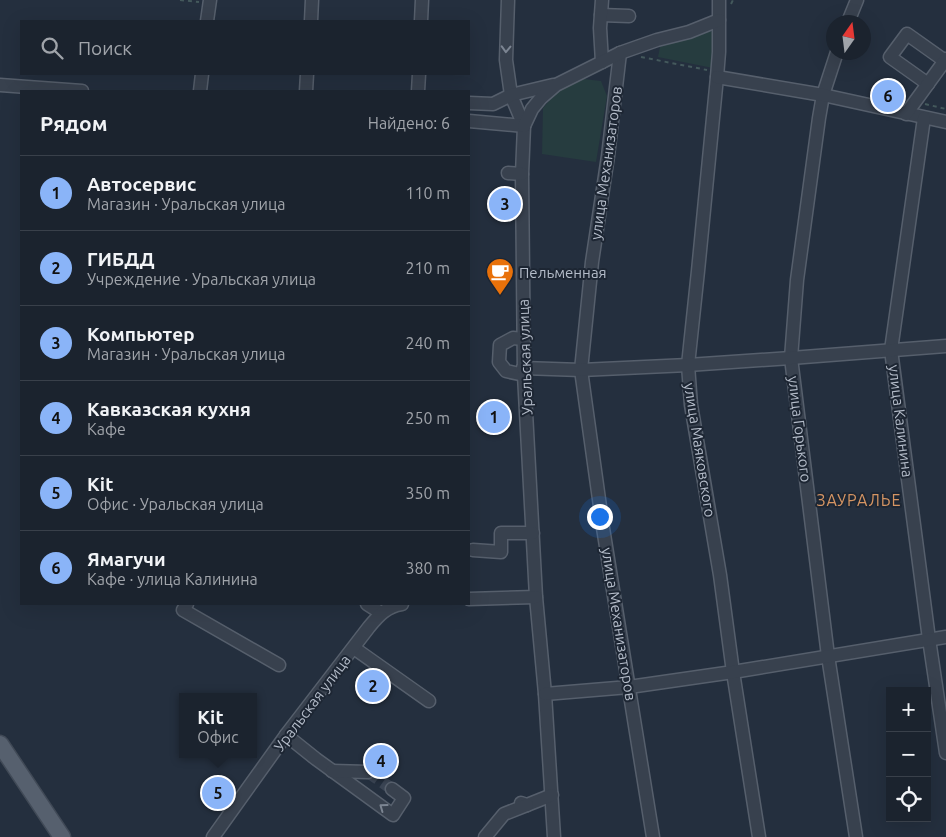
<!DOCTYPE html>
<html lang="ru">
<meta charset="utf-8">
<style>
:root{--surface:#1b232e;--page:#242b36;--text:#f1f3f6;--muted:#a0a4aa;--line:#39404a;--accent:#8ab4f8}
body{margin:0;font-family:Ubuntu,sans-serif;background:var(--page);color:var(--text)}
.controls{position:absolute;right:15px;bottom:15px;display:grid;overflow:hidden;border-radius:0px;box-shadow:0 5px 20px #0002}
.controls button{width:45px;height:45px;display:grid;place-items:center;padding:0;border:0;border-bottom:1px solid var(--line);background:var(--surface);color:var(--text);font:25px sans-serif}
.compass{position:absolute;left:826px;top:15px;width:45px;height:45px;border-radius:50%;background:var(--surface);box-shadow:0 5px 20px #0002;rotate:14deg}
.you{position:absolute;left:599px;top:516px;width:18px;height:18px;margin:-12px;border:4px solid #fff;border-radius:50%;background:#1a73e8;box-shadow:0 0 0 8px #1a73e833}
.badge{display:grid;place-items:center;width:32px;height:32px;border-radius:50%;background:var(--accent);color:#111;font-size:16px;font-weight:700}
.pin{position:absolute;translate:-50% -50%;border:2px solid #fff;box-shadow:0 1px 5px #0006}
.popup{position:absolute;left:179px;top:693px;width:78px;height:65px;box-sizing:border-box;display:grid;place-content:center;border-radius:0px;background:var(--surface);filter:drop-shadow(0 1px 4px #0005);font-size:16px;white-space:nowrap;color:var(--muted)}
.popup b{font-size:19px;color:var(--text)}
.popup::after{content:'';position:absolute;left:50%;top:100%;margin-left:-10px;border:10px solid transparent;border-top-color:var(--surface)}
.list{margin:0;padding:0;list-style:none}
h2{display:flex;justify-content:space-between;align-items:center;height:65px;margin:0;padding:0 20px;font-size:21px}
h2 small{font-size:16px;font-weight:400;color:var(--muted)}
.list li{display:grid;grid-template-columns:32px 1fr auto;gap:15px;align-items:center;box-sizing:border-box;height:75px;padding:0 20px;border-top:1px solid var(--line)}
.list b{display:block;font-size:19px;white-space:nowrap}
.list p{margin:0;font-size:16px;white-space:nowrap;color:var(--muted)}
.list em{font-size:16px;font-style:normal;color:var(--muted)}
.icon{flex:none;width:28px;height:28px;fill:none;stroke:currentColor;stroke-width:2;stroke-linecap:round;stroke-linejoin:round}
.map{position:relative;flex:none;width:946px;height:837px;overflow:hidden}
.search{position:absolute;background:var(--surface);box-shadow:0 5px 20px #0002;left:20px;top:20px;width:450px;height:55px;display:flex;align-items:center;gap:12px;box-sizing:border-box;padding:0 18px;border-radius:0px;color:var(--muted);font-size:19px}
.panel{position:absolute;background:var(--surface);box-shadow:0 5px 20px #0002;left:20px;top:90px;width:450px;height:515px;border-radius:0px}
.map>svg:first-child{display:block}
.green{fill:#263c3f}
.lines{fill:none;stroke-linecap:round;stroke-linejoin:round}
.minor-tunnel{stroke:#3a4453;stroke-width:12;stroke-dasharray:12 6;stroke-linecap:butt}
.minor-casing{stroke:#565f6c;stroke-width:15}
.major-casing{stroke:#414a57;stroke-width:19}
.path{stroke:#44595c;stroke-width:2;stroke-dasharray:4 4;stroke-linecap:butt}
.minor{stroke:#38414e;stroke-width:12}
.major{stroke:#56606e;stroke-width:16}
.oneway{stroke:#7c8592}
.labels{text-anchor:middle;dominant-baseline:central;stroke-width:4;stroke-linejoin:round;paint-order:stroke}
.street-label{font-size:15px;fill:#b4bcc9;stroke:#1d2633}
.poi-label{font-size:15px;fill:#b4bcc9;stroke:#1d2633;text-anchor:start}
.neighbourhood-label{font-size:16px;letter-spacing:1px;fill:#d59563;stroke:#1d2633}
</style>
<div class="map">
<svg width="946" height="837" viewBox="0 0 946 837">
<rect width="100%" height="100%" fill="#242f3e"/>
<g class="green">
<polygon points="715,30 713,68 658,57 660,47"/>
<polygon points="584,79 601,81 607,96 596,162 542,154 543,108 558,91"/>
</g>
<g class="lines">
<polyline class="minor-tunnel" points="368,772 392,789"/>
<defs>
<g id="minor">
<polyline points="508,0 506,60 511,95 524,126 522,174 524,375 536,597 545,694 554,837"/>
<polyline points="719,0 719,52 717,77 698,271 688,365 691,405 720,575 733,672 759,837"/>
<polyline points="601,15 629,16"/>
<polyline points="207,21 210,0"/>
<polyline points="311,21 312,0"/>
<polyline points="421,21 422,0"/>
<polyline points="848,22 857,0"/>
<polyline points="837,52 823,95 819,118 797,280 791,358 828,656 856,837"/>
<polyline points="620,53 608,156 592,262 581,370 603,528 653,837"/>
<polyline points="602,62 600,28 602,0"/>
<polyline points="717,77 823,95 946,122"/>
<polyline points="928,84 890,57 907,34 945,61"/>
<polyline points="0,85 82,91"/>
<polyline points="200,91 202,74"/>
<polyline points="306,91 307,74"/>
<polyline points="418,91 419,74"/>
<polyline points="469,103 493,104 511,95 553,85"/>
<polyline points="906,114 946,59"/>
<polyline points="924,118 891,350 929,639 946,753"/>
<polyline points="469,121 524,126"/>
<polyline points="524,126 532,109 541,98 556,85 620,53 657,40 689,32 719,20"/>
<polyline points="508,173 522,174"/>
<polyline points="523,339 513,338 500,345 499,362 506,371 524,375"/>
<polyline points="523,368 581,370 688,365 791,358 946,346"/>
<polyline points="473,550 501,552 501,533 533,533"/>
<polyline points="469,599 536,597"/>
<polyline points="187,604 183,610 279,665"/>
<polyline points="367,604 381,613"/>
<polyline points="354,648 429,701"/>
<polyline points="545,694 629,687 733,672 946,637"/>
<polyline points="286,735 316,759 393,815 404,798 392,789"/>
<polyline points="332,771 368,772"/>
<polyline points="521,803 527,805 552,795"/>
<path d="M213 837 286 735 369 627C378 616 387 606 402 604"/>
<polyline points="485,837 504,814 527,805"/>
</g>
<polyline id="major" points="0,744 62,837"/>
</defs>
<use href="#minor" class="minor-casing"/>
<use href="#major" class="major-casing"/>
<g class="path">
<polyline points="180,0 199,2"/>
<polyline points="731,4 733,0"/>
<polyline points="641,57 707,70"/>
<polyline points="925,104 946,109"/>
</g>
<use href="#minor" class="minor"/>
<use href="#major" class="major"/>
</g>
<defs><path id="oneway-chevron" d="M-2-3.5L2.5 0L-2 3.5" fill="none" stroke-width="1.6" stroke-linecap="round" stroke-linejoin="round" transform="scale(1.25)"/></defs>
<g class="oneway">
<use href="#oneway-chevron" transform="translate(506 49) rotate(92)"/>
<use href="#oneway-chevron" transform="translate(383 807) rotate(-144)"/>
</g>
<defs>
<symbol id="cafe-pin" viewBox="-11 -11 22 30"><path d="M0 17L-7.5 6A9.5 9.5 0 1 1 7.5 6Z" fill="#e8710a" stroke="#1d2633"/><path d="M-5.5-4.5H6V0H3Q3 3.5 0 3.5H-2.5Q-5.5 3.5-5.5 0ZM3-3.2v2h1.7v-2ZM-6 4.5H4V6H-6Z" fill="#fff"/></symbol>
</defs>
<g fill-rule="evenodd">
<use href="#cafe-pin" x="484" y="256" width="32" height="43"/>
</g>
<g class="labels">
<g class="street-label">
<text transform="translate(606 163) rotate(-82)">улица Механизаторов</text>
<text transform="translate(525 357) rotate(-92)">Уральская улица</text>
<text transform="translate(901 421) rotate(83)">улица Калинина</text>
<text transform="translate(800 429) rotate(83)">улица Горького</text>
<text transform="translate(700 450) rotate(81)">улица Маяковского</text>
<text transform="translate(619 624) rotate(81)">улица Механизаторов</text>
<text transform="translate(312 703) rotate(-53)">Уральская улица</text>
</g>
<g class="poi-label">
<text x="519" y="272">Пельменная</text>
</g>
<g class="neighbourhood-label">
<text x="859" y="500">ЗАУРАЛЬЕ</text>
</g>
</g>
</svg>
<div class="controls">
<button>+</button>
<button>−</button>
<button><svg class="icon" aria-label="locate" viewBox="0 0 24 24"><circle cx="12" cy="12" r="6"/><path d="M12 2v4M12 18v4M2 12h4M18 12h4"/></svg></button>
</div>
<svg class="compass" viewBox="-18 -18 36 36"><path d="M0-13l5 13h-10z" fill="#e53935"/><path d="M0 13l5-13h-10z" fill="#a0a4aa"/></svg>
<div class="you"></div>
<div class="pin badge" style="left:494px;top:417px">1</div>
<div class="pin badge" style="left:373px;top:686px">2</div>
<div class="pin badge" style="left:505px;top:204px">3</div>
<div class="pin badge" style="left:381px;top:761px">4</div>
<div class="pin badge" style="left:218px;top:793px">5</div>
<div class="popup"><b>Kit</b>Офис</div>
<div class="pin badge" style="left:888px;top:96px">6</div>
<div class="search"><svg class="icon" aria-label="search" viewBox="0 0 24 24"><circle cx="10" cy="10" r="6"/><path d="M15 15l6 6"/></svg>Поиск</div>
<section class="panel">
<h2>Рядом<small>Найдено: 6</small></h2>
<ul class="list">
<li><span class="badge">1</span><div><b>Автосервис</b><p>Магазин · Уральская улица</p></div><em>110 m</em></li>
<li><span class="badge">2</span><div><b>ГИБДД</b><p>Учреждение · Уральская улица</p></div><em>210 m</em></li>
<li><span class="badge">3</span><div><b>Компьютер</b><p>Магазин · Уральская улица</p></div><em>240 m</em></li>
<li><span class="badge">4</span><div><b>Кавказская кухня</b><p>Кафе</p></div><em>250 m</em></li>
<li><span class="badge">5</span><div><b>Kit</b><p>Офис · Уральская улица</p></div><em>350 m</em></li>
<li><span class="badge">6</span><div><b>Ямагучи</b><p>Кафе · улица Калинина</p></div><em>380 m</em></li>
</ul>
</section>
</div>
